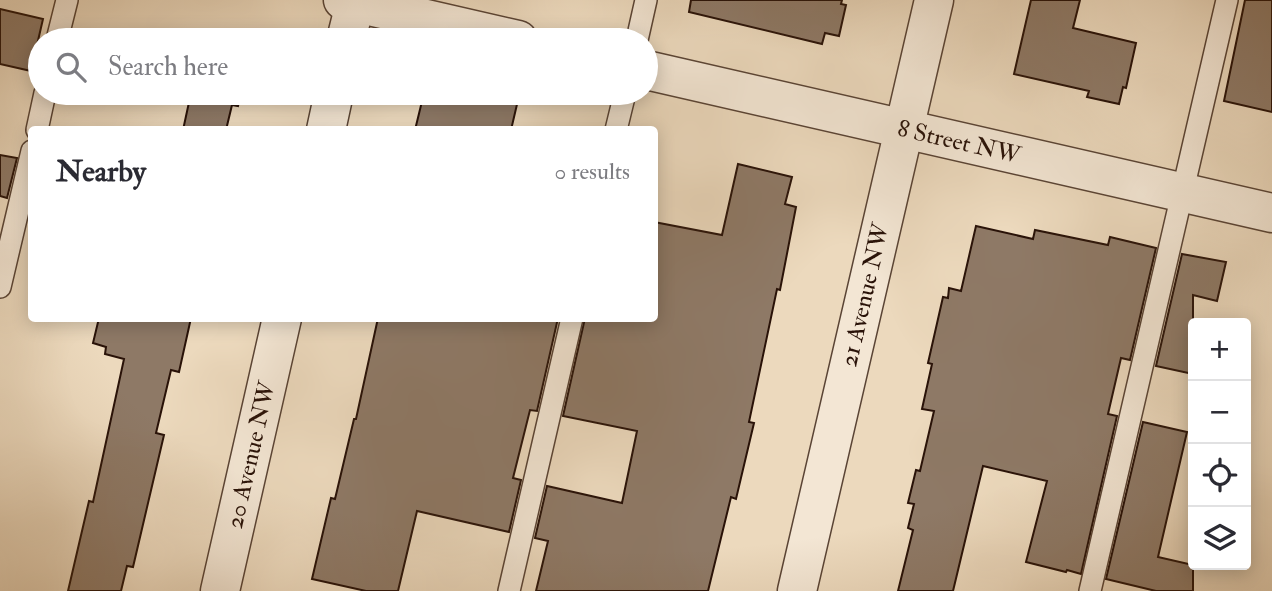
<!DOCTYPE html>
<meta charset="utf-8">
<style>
:root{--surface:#fff;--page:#f7f7f7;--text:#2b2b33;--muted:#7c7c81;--line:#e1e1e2}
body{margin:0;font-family:"IM FELL Double Pica",serif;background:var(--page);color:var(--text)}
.controls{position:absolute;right:21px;bottom:21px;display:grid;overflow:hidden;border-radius:7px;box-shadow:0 4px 18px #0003}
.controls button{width:63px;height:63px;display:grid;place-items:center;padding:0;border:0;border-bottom:2px solid var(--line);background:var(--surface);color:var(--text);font:35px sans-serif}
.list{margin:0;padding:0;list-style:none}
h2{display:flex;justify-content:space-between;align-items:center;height:91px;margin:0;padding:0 28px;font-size:30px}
h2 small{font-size:23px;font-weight:400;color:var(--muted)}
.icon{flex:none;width:38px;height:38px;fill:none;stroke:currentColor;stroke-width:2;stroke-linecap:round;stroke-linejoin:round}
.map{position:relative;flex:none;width:1272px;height:591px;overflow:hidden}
.search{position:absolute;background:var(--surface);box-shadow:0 4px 18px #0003;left:28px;top:28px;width:630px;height:77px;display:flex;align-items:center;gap:18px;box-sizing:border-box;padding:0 24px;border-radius:38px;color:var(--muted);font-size:26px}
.panel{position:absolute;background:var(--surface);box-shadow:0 4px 18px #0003;left:28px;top:126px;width:630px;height:196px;border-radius:7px}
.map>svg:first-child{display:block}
.building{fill:#8e7966;stroke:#291208;stroke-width:2}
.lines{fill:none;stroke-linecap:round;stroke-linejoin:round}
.service-casing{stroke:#5a4435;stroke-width:24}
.minor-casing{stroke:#5a4435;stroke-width:41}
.tertiary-casing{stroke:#5a4435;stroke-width:41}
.service{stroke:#f3e6d4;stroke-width:21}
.minor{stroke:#f3e6d4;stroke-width:38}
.tertiary{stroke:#f3e6d4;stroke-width:38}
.labels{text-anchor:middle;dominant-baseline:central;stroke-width:7;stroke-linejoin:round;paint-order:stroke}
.street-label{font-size:24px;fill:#291208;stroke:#f3e6d4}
</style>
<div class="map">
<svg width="1272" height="591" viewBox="0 0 1272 591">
<rect width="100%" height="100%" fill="#ecd9bd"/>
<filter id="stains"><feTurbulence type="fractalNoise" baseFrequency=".00286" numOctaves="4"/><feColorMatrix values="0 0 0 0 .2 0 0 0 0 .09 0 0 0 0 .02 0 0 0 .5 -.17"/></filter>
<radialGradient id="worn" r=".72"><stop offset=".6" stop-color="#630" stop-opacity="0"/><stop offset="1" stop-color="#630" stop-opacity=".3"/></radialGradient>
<g class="building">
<polygon points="691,0 842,0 841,4 846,5 839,36 825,33 822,44 689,12"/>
<polygon points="1031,0 1080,0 1073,28 1136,43 1126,88 1123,87 1119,104 1087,97 1089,91 1014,74"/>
<polygon points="1245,0 1272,0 1272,112 1224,101"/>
<polygon points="0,9 43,19 31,71 0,64"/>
<polygon points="191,93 241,93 238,106 232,105 226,130 183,130"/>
<polygon points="424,93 485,93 518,100 511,130 415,130"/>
<polygon points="0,155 17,158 7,198 0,196"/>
<polygon points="738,164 792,177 785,204 796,207 780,290 777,289 749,422 754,423 736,499 731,497 708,591 536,591 548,541 535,538 547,486 622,503 637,431 563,416 585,318 654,318 654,222 722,235"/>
<polygon points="976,226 1033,239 1035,230 1108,245 1110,237 1156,248 1130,360 1121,358 1108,414 1117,416 1081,574 1067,570 1066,572 1026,562 1047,481 983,466 953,591 898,591 913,530 908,528 914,504 908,503 916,470 920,471 934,411 922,409 932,364 928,363 943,297 948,298 949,288 961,291"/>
<polygon points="1182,254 1226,262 1217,301 1193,295 1193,374 1156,366"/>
<polygon points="99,318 191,318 179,372 171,370 156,433 164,435 133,567 127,566 121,591 68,591 89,501 93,502 124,359 105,354 106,347 93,343"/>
<polygon points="378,318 558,318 537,411 530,410 513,478 521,480 509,532 417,511 398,591 366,591 312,579 331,498 335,499 354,419 356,419"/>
<polygon points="1143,422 1187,432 1158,557 1193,565 1193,591 1156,591 1106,579"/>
</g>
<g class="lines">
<defs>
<g id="service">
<polyline points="57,40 67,0"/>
<polyline points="637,40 646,0"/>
<polyline points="37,130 45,93"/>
<polyline points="616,130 625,93"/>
<polyline points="0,287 32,151"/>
<polyline points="509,591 572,318"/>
<polyline points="1090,591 1227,0"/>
</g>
<g id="minor">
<polyline points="343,0 518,40"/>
<polyline points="646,70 1272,213"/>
<polyline points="797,591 934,0"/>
</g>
<g id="tertiary">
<polyline points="346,40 356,0"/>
<polyline points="326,130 334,93"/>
<polyline points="220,591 282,318"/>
</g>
</defs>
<use href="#service" class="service-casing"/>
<use href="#minor" class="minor-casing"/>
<use href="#tertiary" class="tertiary-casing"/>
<use href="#service" class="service"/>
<use href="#minor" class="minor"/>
<use href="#tertiary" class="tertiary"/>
</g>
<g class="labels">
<g class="street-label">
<text transform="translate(959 142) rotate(13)">8 Street NW</text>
<text transform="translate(865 295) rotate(-77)">21 Avenue NW</text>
<text transform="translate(251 455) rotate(-77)">20 Avenue NW</text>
</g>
</g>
<rect width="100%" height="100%" filter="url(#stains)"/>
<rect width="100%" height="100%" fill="url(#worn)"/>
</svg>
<div class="controls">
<button>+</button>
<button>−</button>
<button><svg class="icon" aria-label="locate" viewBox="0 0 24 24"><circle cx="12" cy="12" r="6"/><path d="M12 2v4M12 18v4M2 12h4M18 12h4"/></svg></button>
<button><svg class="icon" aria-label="layers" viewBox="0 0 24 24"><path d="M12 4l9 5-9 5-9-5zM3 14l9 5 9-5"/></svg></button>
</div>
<div class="search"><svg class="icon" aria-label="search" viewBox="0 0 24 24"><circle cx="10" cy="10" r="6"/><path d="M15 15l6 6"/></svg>Search here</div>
<section class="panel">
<h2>Nearby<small>0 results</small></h2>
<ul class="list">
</ul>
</section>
</div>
